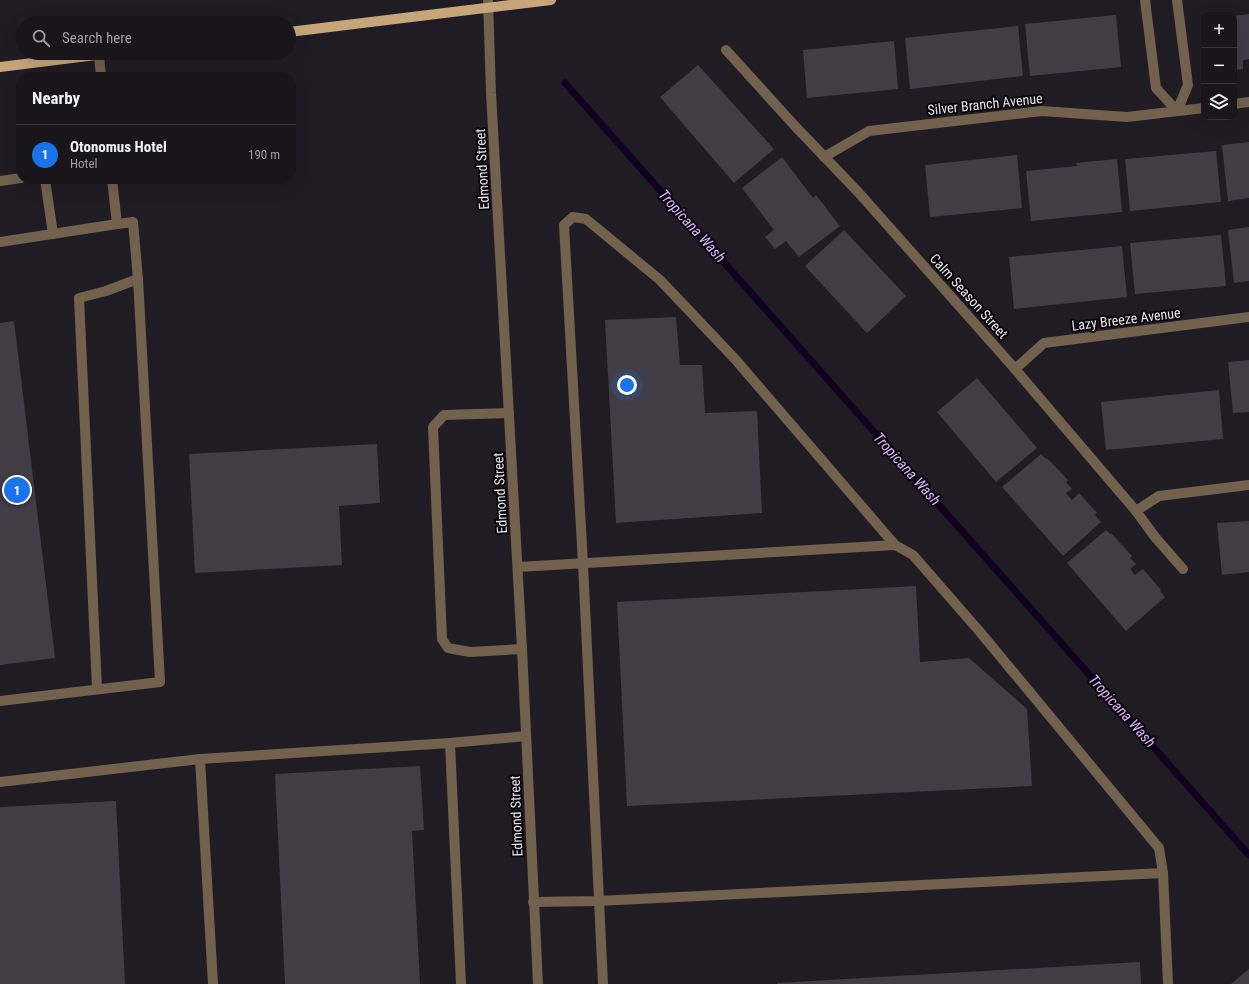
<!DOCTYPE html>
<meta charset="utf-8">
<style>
:root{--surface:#18151b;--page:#252228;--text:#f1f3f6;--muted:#9f9fa3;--line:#36343a;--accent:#1a73e8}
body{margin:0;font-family:"Roboto Condensed",sans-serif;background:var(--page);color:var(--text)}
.controls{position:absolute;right:12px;top:12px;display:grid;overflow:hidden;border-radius:8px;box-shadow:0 4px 16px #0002}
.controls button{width:36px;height:36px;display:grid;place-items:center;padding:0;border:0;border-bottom:1px solid var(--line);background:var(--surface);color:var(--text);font:20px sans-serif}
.you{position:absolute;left:627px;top:385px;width:14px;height:14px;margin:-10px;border:3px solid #fff;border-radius:50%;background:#1a73e8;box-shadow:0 0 0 6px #1a73e833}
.badge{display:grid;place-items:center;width:26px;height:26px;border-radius:50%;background:var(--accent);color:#fff;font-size:13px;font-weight:700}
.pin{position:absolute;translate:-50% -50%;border:2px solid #fff;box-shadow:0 1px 4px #0006}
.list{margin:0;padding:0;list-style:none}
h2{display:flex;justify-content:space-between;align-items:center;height:52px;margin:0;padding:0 16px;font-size:17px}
h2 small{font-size:13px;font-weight:400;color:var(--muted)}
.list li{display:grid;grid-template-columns:26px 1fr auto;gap:12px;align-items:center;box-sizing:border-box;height:60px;padding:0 16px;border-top:1px solid var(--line)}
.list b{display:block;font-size:15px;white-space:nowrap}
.list p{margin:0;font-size:13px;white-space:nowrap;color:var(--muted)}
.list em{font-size:13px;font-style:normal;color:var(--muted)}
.icon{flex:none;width:22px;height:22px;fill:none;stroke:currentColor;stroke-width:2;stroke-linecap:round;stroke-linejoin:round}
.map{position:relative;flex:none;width:1249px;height:984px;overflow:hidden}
.search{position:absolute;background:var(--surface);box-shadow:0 4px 16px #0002;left:16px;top:16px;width:280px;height:44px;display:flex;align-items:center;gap:10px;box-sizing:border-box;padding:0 14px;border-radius:22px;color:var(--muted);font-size:15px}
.panel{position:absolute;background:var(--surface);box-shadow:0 4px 16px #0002;left:16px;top:72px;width:280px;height:112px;border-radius:16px}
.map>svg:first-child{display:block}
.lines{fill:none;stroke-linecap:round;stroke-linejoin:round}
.stream{stroke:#120020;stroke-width:7}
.building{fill:#413c45}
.minor{stroke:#71614d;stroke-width:10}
.major{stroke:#c6a57a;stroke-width:10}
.labels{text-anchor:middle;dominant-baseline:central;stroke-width:4;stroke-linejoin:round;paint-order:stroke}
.street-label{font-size:14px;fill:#e8e5eb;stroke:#09070b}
.water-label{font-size:15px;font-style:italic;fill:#deb3fe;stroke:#09070b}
</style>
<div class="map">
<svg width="1249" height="984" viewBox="0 0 1249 984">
<rect width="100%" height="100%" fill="#201c24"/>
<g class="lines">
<polyline class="stream" points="565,83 1249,855"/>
</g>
<g class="building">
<polygon points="1249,14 1249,59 1243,60 1243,69 1234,70 1234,16"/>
<polygon points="1116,15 1121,67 1030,76 1025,24"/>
<polygon points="1018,26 1023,76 910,89 905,38"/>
<polygon points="894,41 898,89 807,98 803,50"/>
<polygon points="698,65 774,149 734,183 660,97"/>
<polygon points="1249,142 1249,198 1228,201 1222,145"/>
<polygon points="1216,151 1221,202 1130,211 1125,159"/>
<polygon points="1017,155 1022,208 930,217 925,165"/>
<polygon points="782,157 813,198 816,195 840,226 799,257 786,241 775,249 765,237 774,230 742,188"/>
<polygon points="1117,159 1122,212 1031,221 1026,171 1077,166 1076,163"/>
<polygon points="1249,227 1249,281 1234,283 1228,230"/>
<polygon points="844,230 906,296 867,333 805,266"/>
<polygon points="1221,235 1226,286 1135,294 1130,243"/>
<polygon points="1122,246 1127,297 1014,309 1009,257"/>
<polygon points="676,317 680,365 702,365 705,413 757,411 762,513 616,523 605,320"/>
<polygon points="14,321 55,658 0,665 0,323"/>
<polygon points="1249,360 1249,412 1233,413 1228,362"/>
<polygon points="977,378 1037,448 996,482 937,412"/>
<polygon points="1219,390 1223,439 1106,450 1101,402"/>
<polygon points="377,444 380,503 339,506 342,565 195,573 189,454"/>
<polygon points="1041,454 1046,459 1047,458 1068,480 1066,482 1072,489 1066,493 1072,500 1079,493 1097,513 1095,515 1101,522 1063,556 1002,487"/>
<polygon points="1249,521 1249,572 1222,575 1217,523"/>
<polygon points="1106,530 1110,534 1111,533 1132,556 1130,558 1136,564 1130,569 1135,575 1143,569 1161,590 1160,591 1165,597 1126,631 1067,563"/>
<polygon points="916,586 920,662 969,658 1027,709 1032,786 627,806 617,602"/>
<polygon points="420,766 424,830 412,831 420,984 285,984 275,774"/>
<polygon points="116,801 125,984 0,984 0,807"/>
<polygon points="1140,962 1141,984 777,984 777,983"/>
<polygon points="1249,969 1249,984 1231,984"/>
</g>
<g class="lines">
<g class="minor">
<polyline points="488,0 491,93 522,649 538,984"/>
<polyline points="1145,0 1156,88 1177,111 1188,85 1177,0"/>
<polyline points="726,50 794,125 859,193 1015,369 1136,511 1155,537 1183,569"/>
<polyline points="99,55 101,77"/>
<polyline points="1234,104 1249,102"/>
<polyline points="824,157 869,131 1042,111 1127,117 1204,108"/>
<polyline points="45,179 53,234"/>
<polyline points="0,181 21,178"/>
<polyline points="0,242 117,224"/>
<polyline points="1015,369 1044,343 1249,317"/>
<polyline points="509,413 444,415 433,427 442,639 448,648 470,652 522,649"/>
<polyline points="1136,511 1159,496 1249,485"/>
<polyline points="518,567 895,545 913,555 980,632 1159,848 1163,873 598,901 533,902"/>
<polyline points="97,689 79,298 106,291 138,279"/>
<polyline points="0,701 160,682 138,279 133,222 117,224 112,179"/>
<polyline points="200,759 450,743"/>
<polyline points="0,782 200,759 213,984"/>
<polyline points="1163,873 1168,984"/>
<polyline points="461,984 450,743 526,736"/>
<polyline points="603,984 583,564 564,225 573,217 586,219 660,280 735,359 895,545"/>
</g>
<g class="major">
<polyline points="289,32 551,0"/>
<polyline points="0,67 112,53"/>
</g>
</g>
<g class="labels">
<g class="street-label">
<text transform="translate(985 104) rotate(-6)">Silver Branch Avenue</text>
<text transform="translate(482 169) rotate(-93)">Edmond Street</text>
<text transform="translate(969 296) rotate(48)">Calm Season Street</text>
<text transform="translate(1126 319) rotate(-7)">Lazy Breeze Avenue</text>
<text transform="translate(500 493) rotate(-93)">Edmond Street</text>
<text transform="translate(516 816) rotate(-92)">Edmond Street</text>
</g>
<g class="water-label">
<text transform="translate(692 226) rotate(48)">Tropicana Wash</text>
<text transform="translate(907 469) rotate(48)">Tropicana Wash</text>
<text transform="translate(1122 711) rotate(48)">Tropicana Wash</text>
</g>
</g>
</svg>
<div class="controls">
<button>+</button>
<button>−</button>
<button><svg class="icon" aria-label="layers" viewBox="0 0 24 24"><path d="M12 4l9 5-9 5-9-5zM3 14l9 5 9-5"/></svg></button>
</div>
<div class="you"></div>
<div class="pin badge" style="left:17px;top:490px">1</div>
<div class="search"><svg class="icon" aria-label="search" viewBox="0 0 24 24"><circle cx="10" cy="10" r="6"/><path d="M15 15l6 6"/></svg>Search here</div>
<section class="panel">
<h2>Nearby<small></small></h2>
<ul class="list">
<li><span class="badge">1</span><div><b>Otonomus Hotel</b><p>Hotel</p></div><em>190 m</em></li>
</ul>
</section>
</div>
